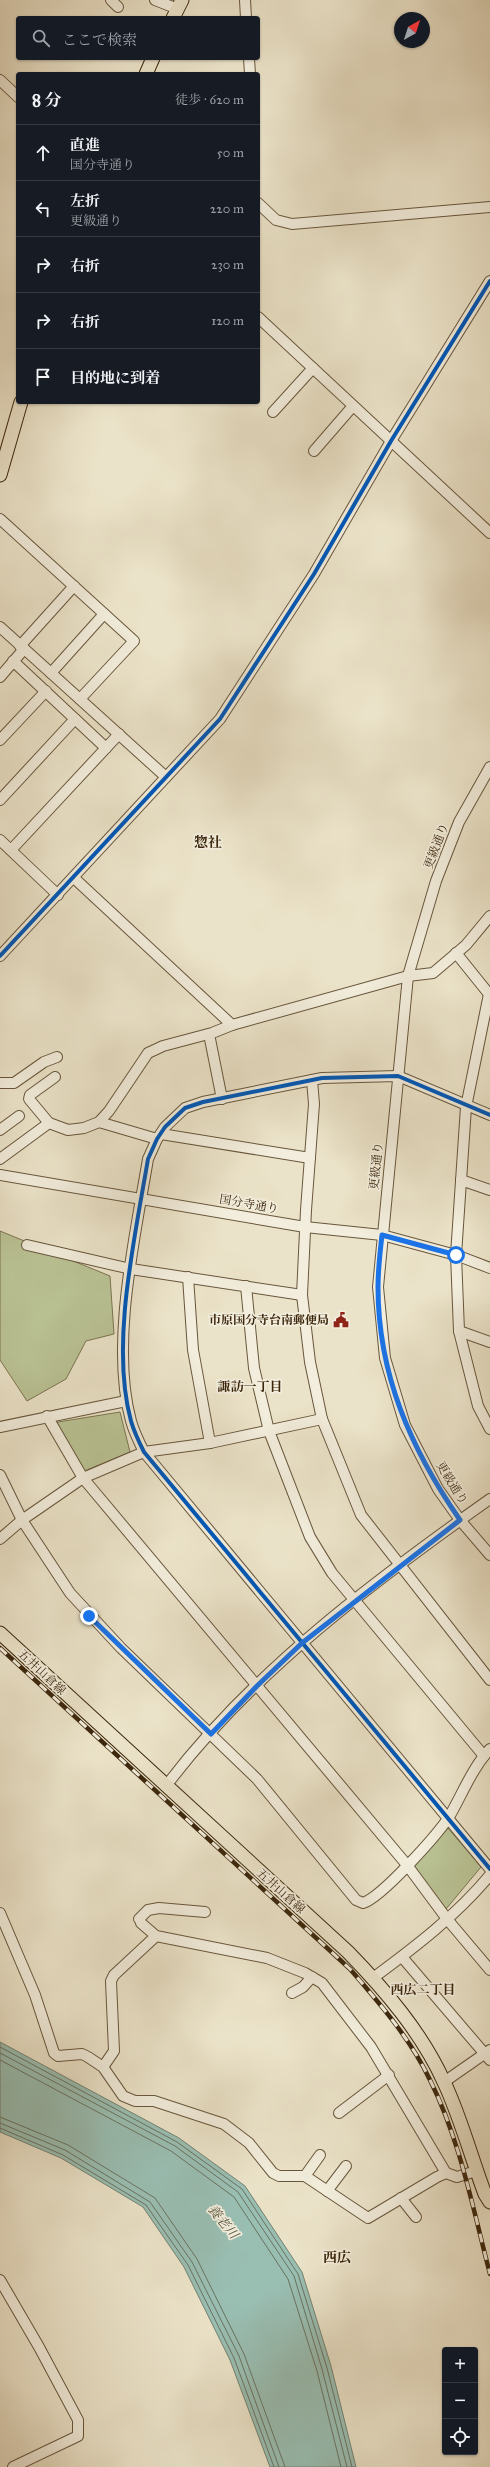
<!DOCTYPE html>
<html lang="ja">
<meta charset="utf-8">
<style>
:root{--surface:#171b24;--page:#242831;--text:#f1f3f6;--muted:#9ea1a6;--line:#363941}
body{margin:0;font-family:"IM FELL Great Primer","Noto Serif JP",serif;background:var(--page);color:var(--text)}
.controls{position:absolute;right:12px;bottom:12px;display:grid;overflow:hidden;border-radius:4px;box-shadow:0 1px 3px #0004}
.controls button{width:36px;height:36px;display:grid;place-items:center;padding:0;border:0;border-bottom:1px solid var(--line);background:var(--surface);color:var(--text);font:20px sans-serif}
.compass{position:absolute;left:394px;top:12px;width:36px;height:36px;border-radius:50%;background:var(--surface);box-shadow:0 1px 3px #0004;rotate:39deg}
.stop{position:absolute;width:12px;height:12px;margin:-9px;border:3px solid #1a73e8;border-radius:50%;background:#fff}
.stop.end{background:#1a73e8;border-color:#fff;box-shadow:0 1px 4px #0008}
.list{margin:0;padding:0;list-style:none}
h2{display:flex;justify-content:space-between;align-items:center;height:52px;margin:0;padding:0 16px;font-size:17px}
h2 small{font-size:13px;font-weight:400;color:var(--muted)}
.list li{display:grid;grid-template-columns:26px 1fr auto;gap:12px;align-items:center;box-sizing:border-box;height:56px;padding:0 16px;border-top:1px solid var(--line)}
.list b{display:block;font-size:15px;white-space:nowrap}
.list p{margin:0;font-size:13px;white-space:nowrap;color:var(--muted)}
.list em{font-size:13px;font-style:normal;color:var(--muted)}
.icon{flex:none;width:22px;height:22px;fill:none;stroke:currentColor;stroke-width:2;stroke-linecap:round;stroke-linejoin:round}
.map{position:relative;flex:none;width:490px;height:2467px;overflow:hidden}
.search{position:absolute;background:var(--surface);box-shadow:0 1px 3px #0004;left:16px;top:16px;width:244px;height:44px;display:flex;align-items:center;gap:10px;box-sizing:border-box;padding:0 14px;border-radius:4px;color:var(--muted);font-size:15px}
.panel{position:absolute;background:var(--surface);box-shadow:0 1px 3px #0004;left:16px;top:72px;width:244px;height:332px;border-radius:4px}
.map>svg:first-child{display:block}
.green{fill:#bac395;stroke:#7b7551}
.water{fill:#99beb2;stroke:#748270}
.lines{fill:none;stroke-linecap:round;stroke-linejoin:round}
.shore{stroke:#6a7260;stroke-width:1}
.minor-casing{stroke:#68563c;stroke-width:12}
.major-casing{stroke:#3c270d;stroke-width:15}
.minor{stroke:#f2eddc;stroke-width:10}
.major{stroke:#ebe3c9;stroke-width:13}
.rail-casing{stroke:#3c270d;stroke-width:4.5}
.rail{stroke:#f2eddc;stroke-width:3;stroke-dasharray:9;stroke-linecap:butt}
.cycleway-casing{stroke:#f2eddc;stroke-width:6}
.cycleway{stroke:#0057b8;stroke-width:4}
.route{stroke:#1a73e8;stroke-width:5}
.labels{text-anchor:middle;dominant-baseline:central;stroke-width:3.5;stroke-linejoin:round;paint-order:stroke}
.street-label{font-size:12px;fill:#3c270d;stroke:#f2eddc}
.poi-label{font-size:12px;font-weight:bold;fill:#3c270d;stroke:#f2eddc;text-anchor:end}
.neighbourhood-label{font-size:13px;font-weight:bold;fill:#3c270d;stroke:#f2eddc}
.water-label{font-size:13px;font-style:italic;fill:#58543f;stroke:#f2eddc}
.quarter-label{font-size:14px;font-weight:bold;fill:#3c270d;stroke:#f2eddc}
</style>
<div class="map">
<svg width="490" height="2467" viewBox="0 0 490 2467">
<rect width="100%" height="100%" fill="#ebe3c9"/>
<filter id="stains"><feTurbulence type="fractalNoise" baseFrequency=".005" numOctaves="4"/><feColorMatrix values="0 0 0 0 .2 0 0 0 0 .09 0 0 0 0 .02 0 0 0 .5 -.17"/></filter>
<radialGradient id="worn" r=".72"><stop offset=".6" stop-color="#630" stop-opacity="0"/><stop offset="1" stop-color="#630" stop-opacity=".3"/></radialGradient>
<g class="green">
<polygon points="0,1231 110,1276 114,1334 86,1341 66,1379 27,1401 0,1360"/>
<polygon points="120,1412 130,1452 82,1472 52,1423"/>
<polygon points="448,1828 481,1867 446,1909 412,1869"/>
</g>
<polygon class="water" points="0,2042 179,2138 245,2186 302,2272 331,2366 356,2467 270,2467 230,2360 184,2267 143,2207 61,2158 0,2132"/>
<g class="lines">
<g class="shore">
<polyline points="0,2047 177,2142 242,2189 298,2274 327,2368 352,2467"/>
<polyline points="0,2053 175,2146 238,2192 294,2276 322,2369 347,2467"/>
<polyline points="0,2060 171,2151 234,2197 288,2279 317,2371 341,2467"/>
<polyline points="0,2117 68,2145 155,2198 197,2259 244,2354 285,2467"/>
<polyline points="0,2123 65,2150 150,2202 192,2262 239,2356 279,2467"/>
<polyline points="0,2128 63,2155 146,2205 188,2265 234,2358 274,2467"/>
</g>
<defs>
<g id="minor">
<polyline points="111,0 118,7"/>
<polyline points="155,0 178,9"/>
<polyline points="245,0 246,18"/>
<polyline points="249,58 250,74"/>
<polyline points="0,80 18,97"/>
<polyline points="258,203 276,220 292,224 490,207"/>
<polyline points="258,317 490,533"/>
<polyline points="273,412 313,368"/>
<polyline points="314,451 353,406"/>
<polyline points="0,519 134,641 80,699"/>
<polyline points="0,627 166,777"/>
<polyline points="20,646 74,586"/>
<polyline points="13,661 106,748"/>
<polyline points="51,673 104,614"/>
<polyline points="0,677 24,649"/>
<polyline points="0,740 46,691"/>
<polyline points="490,767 459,822 436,881 408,976 378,1287 385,1358 405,1425 438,1489 460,1520 490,1555"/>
<polyline points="0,800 75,719"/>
<polyline points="0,840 58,895"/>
<polyline points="11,850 119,734"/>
<polyline points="74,878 232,1025"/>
<polyline points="456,953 489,994 466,1107 456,1255 459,1331 478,1406 490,1429"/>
<polyline points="0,956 220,719 314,574 391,441 490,281"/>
<polyline points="209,1034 222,1099"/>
<polyline points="312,1080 314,1104 306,1210 302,1295 310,1362 322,1419 361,1515 490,1680"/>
<polyline points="0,1083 14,1083 44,1062 57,1057"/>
<path d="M490 1115 398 1076 322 1078 203 1102 185 1108 165 1127 157 1139 148 1159C135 1237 110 1345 131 1421 134 1432 139 1442 144 1452L490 1869"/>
<polyline points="99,1122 157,1139"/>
<polyline points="49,1123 29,1099 30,1095 55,1077"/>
<polyline points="0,1130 19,1116"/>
<polyline points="161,1134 310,1158"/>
<polyline points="0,1159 49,1123 68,1130 84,1128 99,1122 109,1111 148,1053 163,1046 212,1033 232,1025 408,976 433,973 466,945 490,916"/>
<polyline points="0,1175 305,1227 382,1235 456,1255 490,1268"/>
<polyline points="461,1180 490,1190"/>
<polyline points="27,1245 131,1269 302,1295"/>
<polyline points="188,1277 193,1350 210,1443"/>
<polyline points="246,1286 254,1368 269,1431 310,1537 332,1573 484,1756"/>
<polyline points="459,1331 490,1342"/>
<polyline points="47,1416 83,1478 407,1865 447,1919 490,1970"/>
<polyline points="0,1427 126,1401"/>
<path d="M0 1475 22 1520 70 1593 121 1648 257 1779 356 1900 363 1903C382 1897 437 1835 449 1817 462 1795 472 1768 490 1749"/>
<polyline points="0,1539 22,1520 83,1478 144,1452 210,1443 322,1419"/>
<path d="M166 1786C252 1672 374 1581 490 1499"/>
<polyline points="0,1913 35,1995 54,2053 58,2056 82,2054 88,2057 103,2067 123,2096 135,2101 154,2101 224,2124 249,2143 273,2173 279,2176 305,2176 368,2218 437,2177 446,2173 457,2177 476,2171"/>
<polyline points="139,1919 148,1910 159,1908 205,1912"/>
<polyline points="141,1923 156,1936 267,1958 305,1973 322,1983 371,2047 446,2173"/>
<polyline points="402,1957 490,2060"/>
<path d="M373 1978C415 1947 457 1915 490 1875"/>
<polyline points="292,1993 303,1987 312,1977"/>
<polyline points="103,2067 114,2051 111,1981 114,1975 156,1936"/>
<polyline points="444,2082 490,2050"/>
<polyline points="339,2113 389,2075"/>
<polyline points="305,2176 320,2155"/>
<polyline points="327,2191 346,2166"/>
<polyline points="401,2198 416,2217"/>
<polyline points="0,2280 39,2347 78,2420 78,2436 13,2467"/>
</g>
<g id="major">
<polyline points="173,18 182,0"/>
<polyline points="146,74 153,58"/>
<polyline points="0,475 21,402"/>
<path d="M0 1633 348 1952C385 1990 422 2033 444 2082 461 2118 471 2157 485 2194L490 2202"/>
</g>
</defs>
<use href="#minor" class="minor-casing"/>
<use href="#major" class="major-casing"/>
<use href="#minor" class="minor"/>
<use href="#major" class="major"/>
<defs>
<path id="rail" d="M0 1648 350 1969C380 2004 410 2038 430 2080 460 2140 473 2209 490 2274"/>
</defs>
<use href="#rail" class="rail-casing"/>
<use href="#rail" class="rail"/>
<defs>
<g id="cycleway">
<polyline points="0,956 220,719 314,574 391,441 490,281"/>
<path d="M490 1115 398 1076 322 1078 203 1102 185 1108 165 1127 157 1139 148 1159C135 1237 110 1345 131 1421 134 1432 139 1442 144 1452L490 1869"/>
</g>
</defs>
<use href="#cycleway" class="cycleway-casing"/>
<use href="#cycleway" class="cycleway"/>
</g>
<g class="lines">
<path class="route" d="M89 1616 211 1734 257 1686 302 1643 460 1520C411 1449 378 1375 378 1287 378 1269 380 1252 382 1235L456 1255"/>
</g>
<defs>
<symbol id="civic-bare" viewBox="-9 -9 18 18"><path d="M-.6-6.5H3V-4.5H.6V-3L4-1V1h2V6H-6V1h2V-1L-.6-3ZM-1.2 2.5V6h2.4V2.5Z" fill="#8f2418" stroke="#f2eddc" stroke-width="2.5" paint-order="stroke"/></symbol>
</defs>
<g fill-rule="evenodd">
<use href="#civic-bare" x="330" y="1309" width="22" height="22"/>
</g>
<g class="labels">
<g class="street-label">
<text transform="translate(436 846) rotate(-69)">更級通り</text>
<text transform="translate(376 1166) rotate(-84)">更級通り</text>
<text transform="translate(249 1204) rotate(10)">国分寺通り</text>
<text transform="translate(452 1483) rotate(58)">更級通り</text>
<text transform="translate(42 1672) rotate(43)">五井山倉線</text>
<text transform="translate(281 1891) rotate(42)">五井山倉線</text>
</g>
<g class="poi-label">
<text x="329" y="1320">市原国分寺台南郵便局</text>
</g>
<g class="neighbourhood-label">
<text x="250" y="1387">諏訪一丁目</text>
<text x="423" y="1990">西広二丁目</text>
</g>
<g class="water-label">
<text transform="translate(223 2222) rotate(51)">養老川</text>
</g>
<g class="quarter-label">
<text x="208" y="842">惣社</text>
<text x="337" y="2257">西広</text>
</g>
</g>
<rect width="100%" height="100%" filter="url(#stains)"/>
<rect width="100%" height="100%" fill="url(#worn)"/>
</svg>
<div class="controls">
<button>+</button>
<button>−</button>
<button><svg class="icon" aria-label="locate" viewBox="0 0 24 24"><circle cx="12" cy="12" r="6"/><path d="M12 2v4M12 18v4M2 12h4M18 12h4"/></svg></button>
</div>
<svg class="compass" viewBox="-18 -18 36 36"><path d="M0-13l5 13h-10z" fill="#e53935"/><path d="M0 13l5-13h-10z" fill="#9ea1a6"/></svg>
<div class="stop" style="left:456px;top:1255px"></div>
<div class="stop end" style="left:89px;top:1616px"></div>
<div class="search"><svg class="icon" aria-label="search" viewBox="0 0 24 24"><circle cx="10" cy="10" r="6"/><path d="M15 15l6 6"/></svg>ここで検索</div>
<section class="panel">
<h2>8 分<small>徒歩 · 620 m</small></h2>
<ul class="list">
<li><svg class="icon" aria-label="ahead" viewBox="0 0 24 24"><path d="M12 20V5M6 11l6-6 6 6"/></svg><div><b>直進</b><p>国分寺通り</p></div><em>50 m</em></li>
<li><svg class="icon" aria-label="left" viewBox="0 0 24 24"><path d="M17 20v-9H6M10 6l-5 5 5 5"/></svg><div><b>左折</b><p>更級通り</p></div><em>220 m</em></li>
<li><svg class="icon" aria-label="right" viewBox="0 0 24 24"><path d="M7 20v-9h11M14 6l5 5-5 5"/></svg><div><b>右折</b></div><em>230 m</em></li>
<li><svg class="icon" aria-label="right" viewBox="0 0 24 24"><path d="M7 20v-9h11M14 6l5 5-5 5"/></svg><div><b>右折</b></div><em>120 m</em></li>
<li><svg class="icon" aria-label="arrive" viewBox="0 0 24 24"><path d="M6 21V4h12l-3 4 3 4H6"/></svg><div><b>目的地に到着</b></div></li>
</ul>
</section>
</div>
